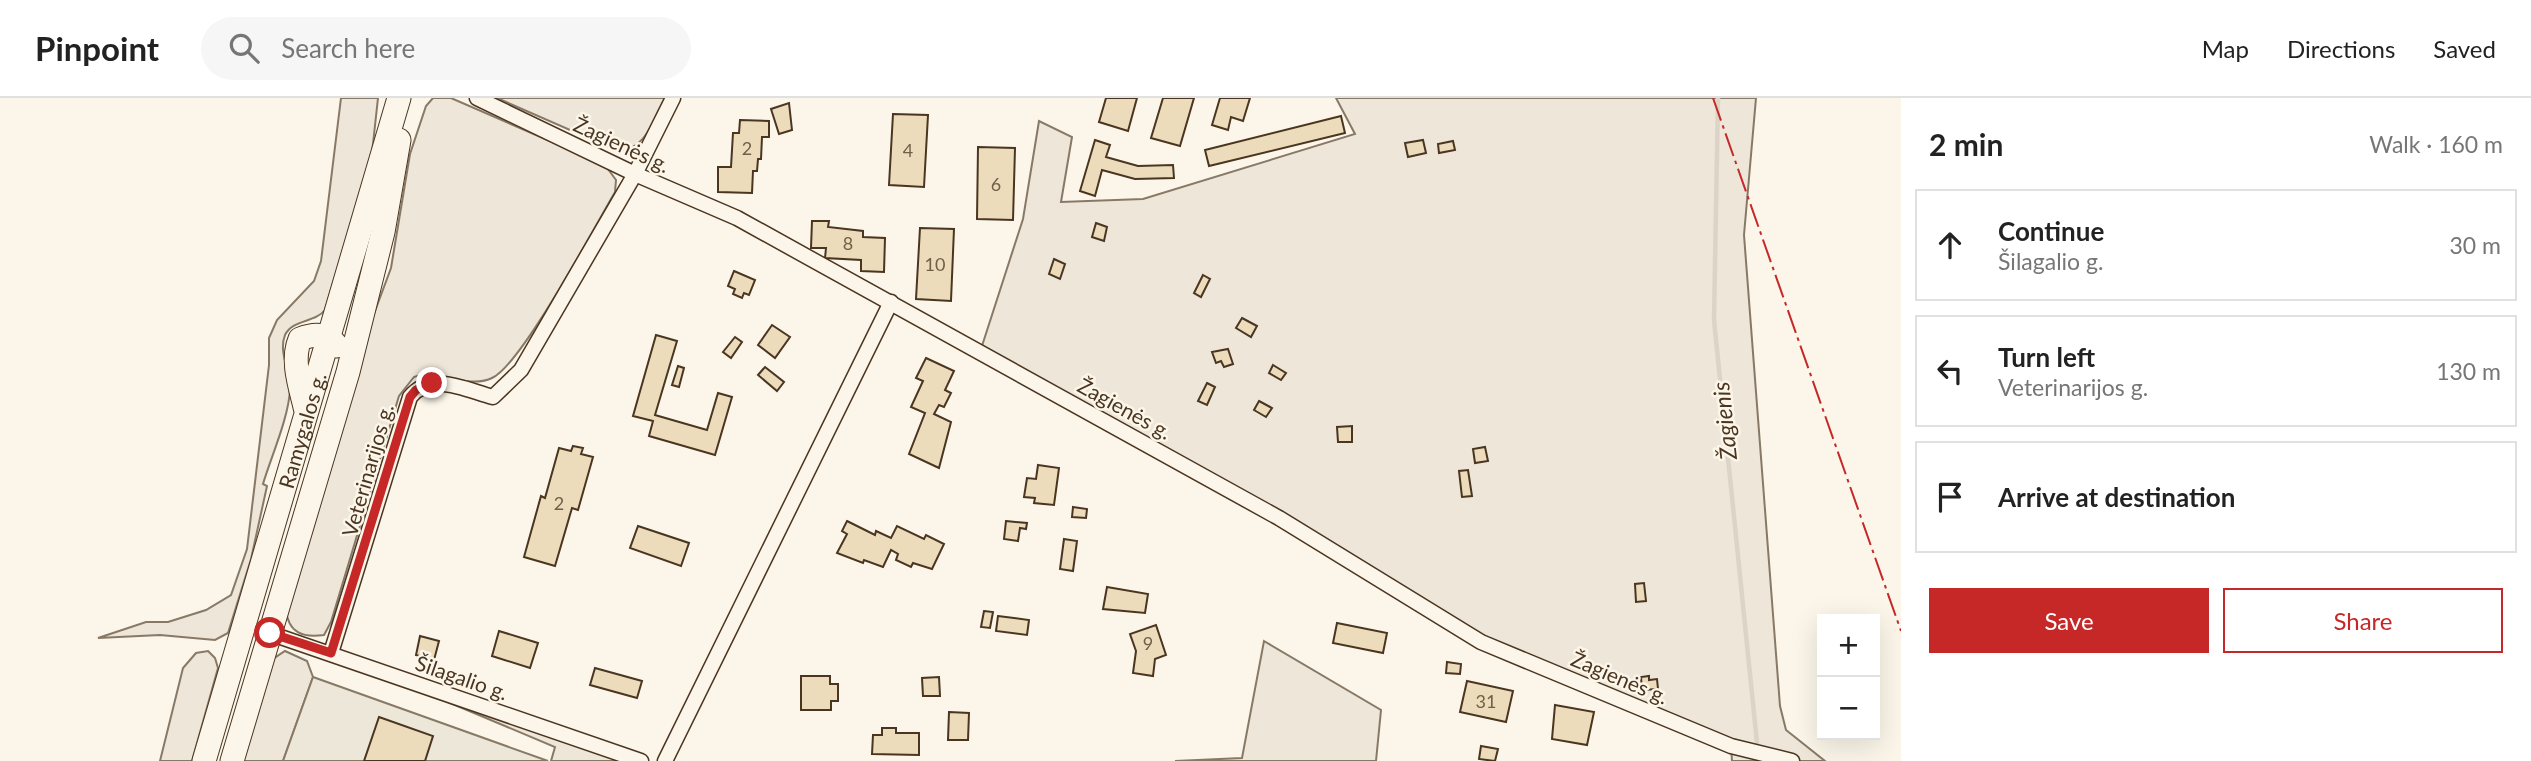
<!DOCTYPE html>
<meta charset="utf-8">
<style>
:root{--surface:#fff;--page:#f6f6f6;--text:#222;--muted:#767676;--line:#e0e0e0;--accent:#c62828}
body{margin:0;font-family:Lato,sans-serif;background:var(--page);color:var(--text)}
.controls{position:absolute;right:21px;bottom:21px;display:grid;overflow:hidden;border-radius:0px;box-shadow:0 7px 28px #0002}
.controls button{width:63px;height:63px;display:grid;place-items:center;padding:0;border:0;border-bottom:2px solid var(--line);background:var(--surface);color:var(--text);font:35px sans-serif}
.stop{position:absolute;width:21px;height:21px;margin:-16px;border:5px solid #c62828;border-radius:50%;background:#fff}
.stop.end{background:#c62828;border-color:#fff;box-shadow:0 2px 7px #0008}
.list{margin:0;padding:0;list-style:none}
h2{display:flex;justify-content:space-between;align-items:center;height:91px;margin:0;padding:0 28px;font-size:30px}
h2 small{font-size:23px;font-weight:400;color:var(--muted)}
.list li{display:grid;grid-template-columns:46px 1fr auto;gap:21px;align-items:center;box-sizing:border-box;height:112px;margin:0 14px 14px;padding:0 14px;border:2px solid var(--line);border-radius:0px}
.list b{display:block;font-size:26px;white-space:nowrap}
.list p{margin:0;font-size:23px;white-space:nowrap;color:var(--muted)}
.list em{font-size:23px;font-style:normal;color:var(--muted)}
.actions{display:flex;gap:14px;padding:21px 28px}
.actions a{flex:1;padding:16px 0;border:2px solid var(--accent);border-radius:0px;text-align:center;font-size:24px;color:var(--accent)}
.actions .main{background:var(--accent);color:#fff}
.icon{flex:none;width:38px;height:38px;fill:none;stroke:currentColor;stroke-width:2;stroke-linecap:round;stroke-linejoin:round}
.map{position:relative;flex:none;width:1901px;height:663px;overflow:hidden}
header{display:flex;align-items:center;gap:42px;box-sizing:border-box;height:98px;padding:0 35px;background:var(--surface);border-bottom:2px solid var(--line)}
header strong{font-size:33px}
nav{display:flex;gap:38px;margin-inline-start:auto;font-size:24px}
.search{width:490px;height:63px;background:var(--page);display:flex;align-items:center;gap:18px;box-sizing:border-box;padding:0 24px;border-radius:38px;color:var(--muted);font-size:26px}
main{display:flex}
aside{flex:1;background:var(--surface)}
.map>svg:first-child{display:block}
.green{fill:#ede6d9;stroke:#887966;stroke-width:2}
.parking{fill:#ede7d9;stroke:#887966;stroke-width:2}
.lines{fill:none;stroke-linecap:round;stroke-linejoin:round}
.stream{stroke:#dcd4c6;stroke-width:4.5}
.building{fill:#ecdcbc;stroke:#4a3520;stroke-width:2}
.minor-casing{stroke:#4a3520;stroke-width:17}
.trunk-casing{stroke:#4a3520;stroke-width:25}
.minor{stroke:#fbf6e9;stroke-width:14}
.trunk{stroke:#fbf6e9;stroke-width:23}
.power{stroke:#c62828;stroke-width:2;stroke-dasharray:24 5 3.5 5;stroke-linecap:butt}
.route{stroke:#c62828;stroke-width:9}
.labels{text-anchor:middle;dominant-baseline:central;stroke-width:5;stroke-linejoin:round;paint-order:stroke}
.number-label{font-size:18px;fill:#725f47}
.street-label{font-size:21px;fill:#4a3520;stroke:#fbf6e9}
.water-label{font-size:23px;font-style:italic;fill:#4a3520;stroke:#fbf6e9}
</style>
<header>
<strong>Pinpoint</strong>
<div class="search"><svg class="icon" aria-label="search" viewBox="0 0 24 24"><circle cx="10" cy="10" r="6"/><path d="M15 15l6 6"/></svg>Search here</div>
<nav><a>Map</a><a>Directions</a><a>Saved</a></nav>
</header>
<main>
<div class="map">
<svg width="1901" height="663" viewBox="0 0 1901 663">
<rect width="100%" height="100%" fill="#fbf6e9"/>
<g class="green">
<path d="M341 0H378L372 55 325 212C315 225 293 221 285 237 278 255 291 273 290 291 289 319 271 359 263 386L267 388 251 461 228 535 215 542 160 537 98 540 146 524H168L206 512 231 497 247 451 269 267V240L277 222 314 183 321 163Z"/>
<path d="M433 0H451L605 67 616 82 615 94C594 130 522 266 492 280 475 289 442 278 423 276L414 279 399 298 331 524 324 537C303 540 288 535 286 511L365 240 391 170 410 56 426 8Z"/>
<path d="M497 0H666C654 21 645 53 618 53Z"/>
<polygon points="1336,0 1756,0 1744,137 1780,608 1786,632 1825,663 1732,663 1731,648 1467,532 981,251 1023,121 1039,23 1072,39 1061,104 1143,101 1355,36"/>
<polygon points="1264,543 1381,612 1376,663 1175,663 1242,660"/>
<polygon points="208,553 215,560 218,570 192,663 160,663 183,570 196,555"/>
<polygon points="285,553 307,563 313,579 283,663 241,663 270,563"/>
<polygon points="331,555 641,663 551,663 555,649"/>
</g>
<polygon class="parking" points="313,579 548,663 283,663"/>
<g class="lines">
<polyline class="stream" points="1718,0 1714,222 1757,645"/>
</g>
<g class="building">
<polygon points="1106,0 1137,0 1128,33 1099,24"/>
<polygon points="1163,0 1194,0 1180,48 1151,40"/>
<polygon points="1220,0 1250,0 1243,23 1231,19 1228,32 1212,27"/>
<polygon points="789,5 792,32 779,36 771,11"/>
<polygon points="893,16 928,17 924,89 889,87"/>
<polygon points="1341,18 1345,35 1209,68 1205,52"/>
<polygon points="740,22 769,23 769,39 762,39 761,61 758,61 757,73 753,73 752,95 718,94 718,69 731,69 733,35 739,35"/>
<polygon points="1095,42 1110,47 1106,59 1138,68 1173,67 1174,80 1135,81 1102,72 1095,98 1080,93"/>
<polygon points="1423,42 1426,55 1408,59 1405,45"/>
<polygon points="1453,43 1455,52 1439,55 1438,46"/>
<polygon points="978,49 1015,50 1013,122 977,121"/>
<polygon points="812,123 829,123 828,129 863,133 863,139 885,140 884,174 861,173 861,162 825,160 826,150 811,150"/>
<polygon points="1096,125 1107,129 1104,143 1092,139"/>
<polygon points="920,130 954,131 951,203 916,201"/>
<polygon points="1054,161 1065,166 1060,181 1049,176"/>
<polygon points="734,173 755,182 749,197 744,195 742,200 733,196 735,191 728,188"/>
<polygon points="1203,177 1210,181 1201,199 1194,195"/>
<polygon points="1242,220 1257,228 1251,239 1236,230"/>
<polygon points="772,227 790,239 775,260 758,247"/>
<polygon points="656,237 677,243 655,317 707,332 718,295 732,299 715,357 649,338 653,323 633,318"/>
<polygon points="735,239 742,244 731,260 723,254"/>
<polygon points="1228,251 1233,266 1224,269 1221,263 1216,265 1212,254"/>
<polygon points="926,260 954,273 945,292 951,295 944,309 939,307 934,316 951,324 939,370 909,356 925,315 911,309 923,283 916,280"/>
<polygon points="1273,267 1286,275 1281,282 1269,275"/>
<polygon points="678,268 684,270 679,289 672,287"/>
<polygon points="765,269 784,284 777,293 758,277"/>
<polygon points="1207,285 1215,289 1207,307 1198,303"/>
<polygon points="1259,303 1272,310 1266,319 1254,312"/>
<polygon points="1352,328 1352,344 1338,344 1337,329"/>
<polygon points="573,348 583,350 581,356 593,359 578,412 572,410 555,468 524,459 541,398 545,400 559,350 571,353"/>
<polygon points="1485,349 1488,363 1475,365 1473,351"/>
<polygon points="1038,367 1059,370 1054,407 1034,405 1035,400 1024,399 1027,380 1036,381"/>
<polygon points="1468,372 1472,398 1462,399 1459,373"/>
<polygon points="1073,409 1087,411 1086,420 1072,419"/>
<polygon points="847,423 875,437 876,433 891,440 897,428 924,441 926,437 944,446 932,471 913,465 911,469 896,462 898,456 891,452 883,469 864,462 863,465 837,455 847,436 842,433"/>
<polygon points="1006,423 1027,425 1026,431 1020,430 1018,443 1004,441"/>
<polygon points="638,428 689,445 681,468 630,450"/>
<polygon points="1064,441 1077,443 1073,473 1060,471"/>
<polygon points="1644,485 1646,503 1636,504 1635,486"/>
<polygon points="1107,489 1148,496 1145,515 1103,511"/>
<polygon points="984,513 993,514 990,530 981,529"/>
<polygon points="998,518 1029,522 1027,537 996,533"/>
<polygon points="1337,525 1387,535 1383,555 1333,545"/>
<polygon points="1156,527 1166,557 1155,561 1153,578 1133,575 1136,553 1130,536"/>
<polygon points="499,533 538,545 530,570 492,558"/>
<polygon points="420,538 439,543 434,562 416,557"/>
<polygon points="1447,564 1461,566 1460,576 1446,575"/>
<polygon points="595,570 642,583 637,600 590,587"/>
<polygon points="801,578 830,578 830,586 838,586 838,603 831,603 831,612 801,612"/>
<polygon points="1649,578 1649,582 1657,581 1658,591 1642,592 1641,579"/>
<polygon points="939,579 940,598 923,598 922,580"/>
<polygon points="1467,583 1513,593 1506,624 1460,614"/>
<polygon points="1555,607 1594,614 1587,647 1552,641"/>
<polygon points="949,614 969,615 968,642 948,642"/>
<polygon points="379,619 433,638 425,663 364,663"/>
<polygon points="882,630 896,630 896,635 919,635 919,657 872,656 873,637 882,637"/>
<polygon points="1481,648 1498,651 1495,663 1479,661"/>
</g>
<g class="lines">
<defs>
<g id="minor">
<polyline points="477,0 635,76 737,120 1279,420 1481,544 1731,648 1792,663"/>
<polyline points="269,535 641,663"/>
<path d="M331 555 410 299C431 273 466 292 493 299L521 272 635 76 673 0"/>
<polyline points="665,663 891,204"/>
</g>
<g id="trunk">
<path d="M305 309C300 288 291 262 300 241 315 235 327 235 337 248"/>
<path id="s1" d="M204 663 399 0"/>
<polyline points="232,663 348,274 383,134 399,42"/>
</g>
</defs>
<use href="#minor" class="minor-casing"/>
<use href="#trunk" class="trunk-casing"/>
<use href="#minor" class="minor"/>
<use href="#trunk" class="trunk"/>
<polyline class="power" points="1713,0 1901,533"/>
</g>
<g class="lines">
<polyline class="route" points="270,535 331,555 410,299 416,292 432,285"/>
</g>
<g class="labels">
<g class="number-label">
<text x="747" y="50">2</text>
<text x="908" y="52">4</text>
<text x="996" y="86">6</text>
<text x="848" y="145">8</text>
<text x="935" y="166">10</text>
<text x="559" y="405">2</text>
<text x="1148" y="545">9</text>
<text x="1486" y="603">31</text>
</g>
<g class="street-label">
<text transform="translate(622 46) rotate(25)">Žagienės g.</text>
<text transform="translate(1125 310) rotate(29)">Žagienės g.</text>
<text stroke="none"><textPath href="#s1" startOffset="345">Ramygalos g.</textPath></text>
<text transform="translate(367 372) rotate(-74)">Veterinarijos g.</text>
<text transform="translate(462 579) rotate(19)">Šilagalio g.</text>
<text transform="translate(1620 579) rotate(23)">Žagienės g.</text>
</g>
<g class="water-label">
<text transform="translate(1724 323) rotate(-96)">Žagienis</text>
</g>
</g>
</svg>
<div class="controls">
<button>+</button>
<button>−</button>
</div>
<div class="stop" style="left:270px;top:535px"></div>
<div class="stop end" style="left:432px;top:285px"></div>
</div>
<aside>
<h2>2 min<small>Walk · 160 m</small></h2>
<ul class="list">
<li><svg class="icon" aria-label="ahead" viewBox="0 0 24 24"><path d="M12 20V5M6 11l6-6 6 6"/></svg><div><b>Continue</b><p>Šilagalio g.</p></div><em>30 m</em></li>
<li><svg class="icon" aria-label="left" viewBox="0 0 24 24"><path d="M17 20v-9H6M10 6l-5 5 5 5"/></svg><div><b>Turn left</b><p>Veterinarijos g.</p></div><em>130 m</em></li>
<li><svg class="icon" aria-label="arrive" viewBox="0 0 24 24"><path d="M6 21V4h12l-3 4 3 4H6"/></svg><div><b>Arrive at destination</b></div></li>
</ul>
<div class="actions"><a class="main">Save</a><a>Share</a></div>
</aside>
</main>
